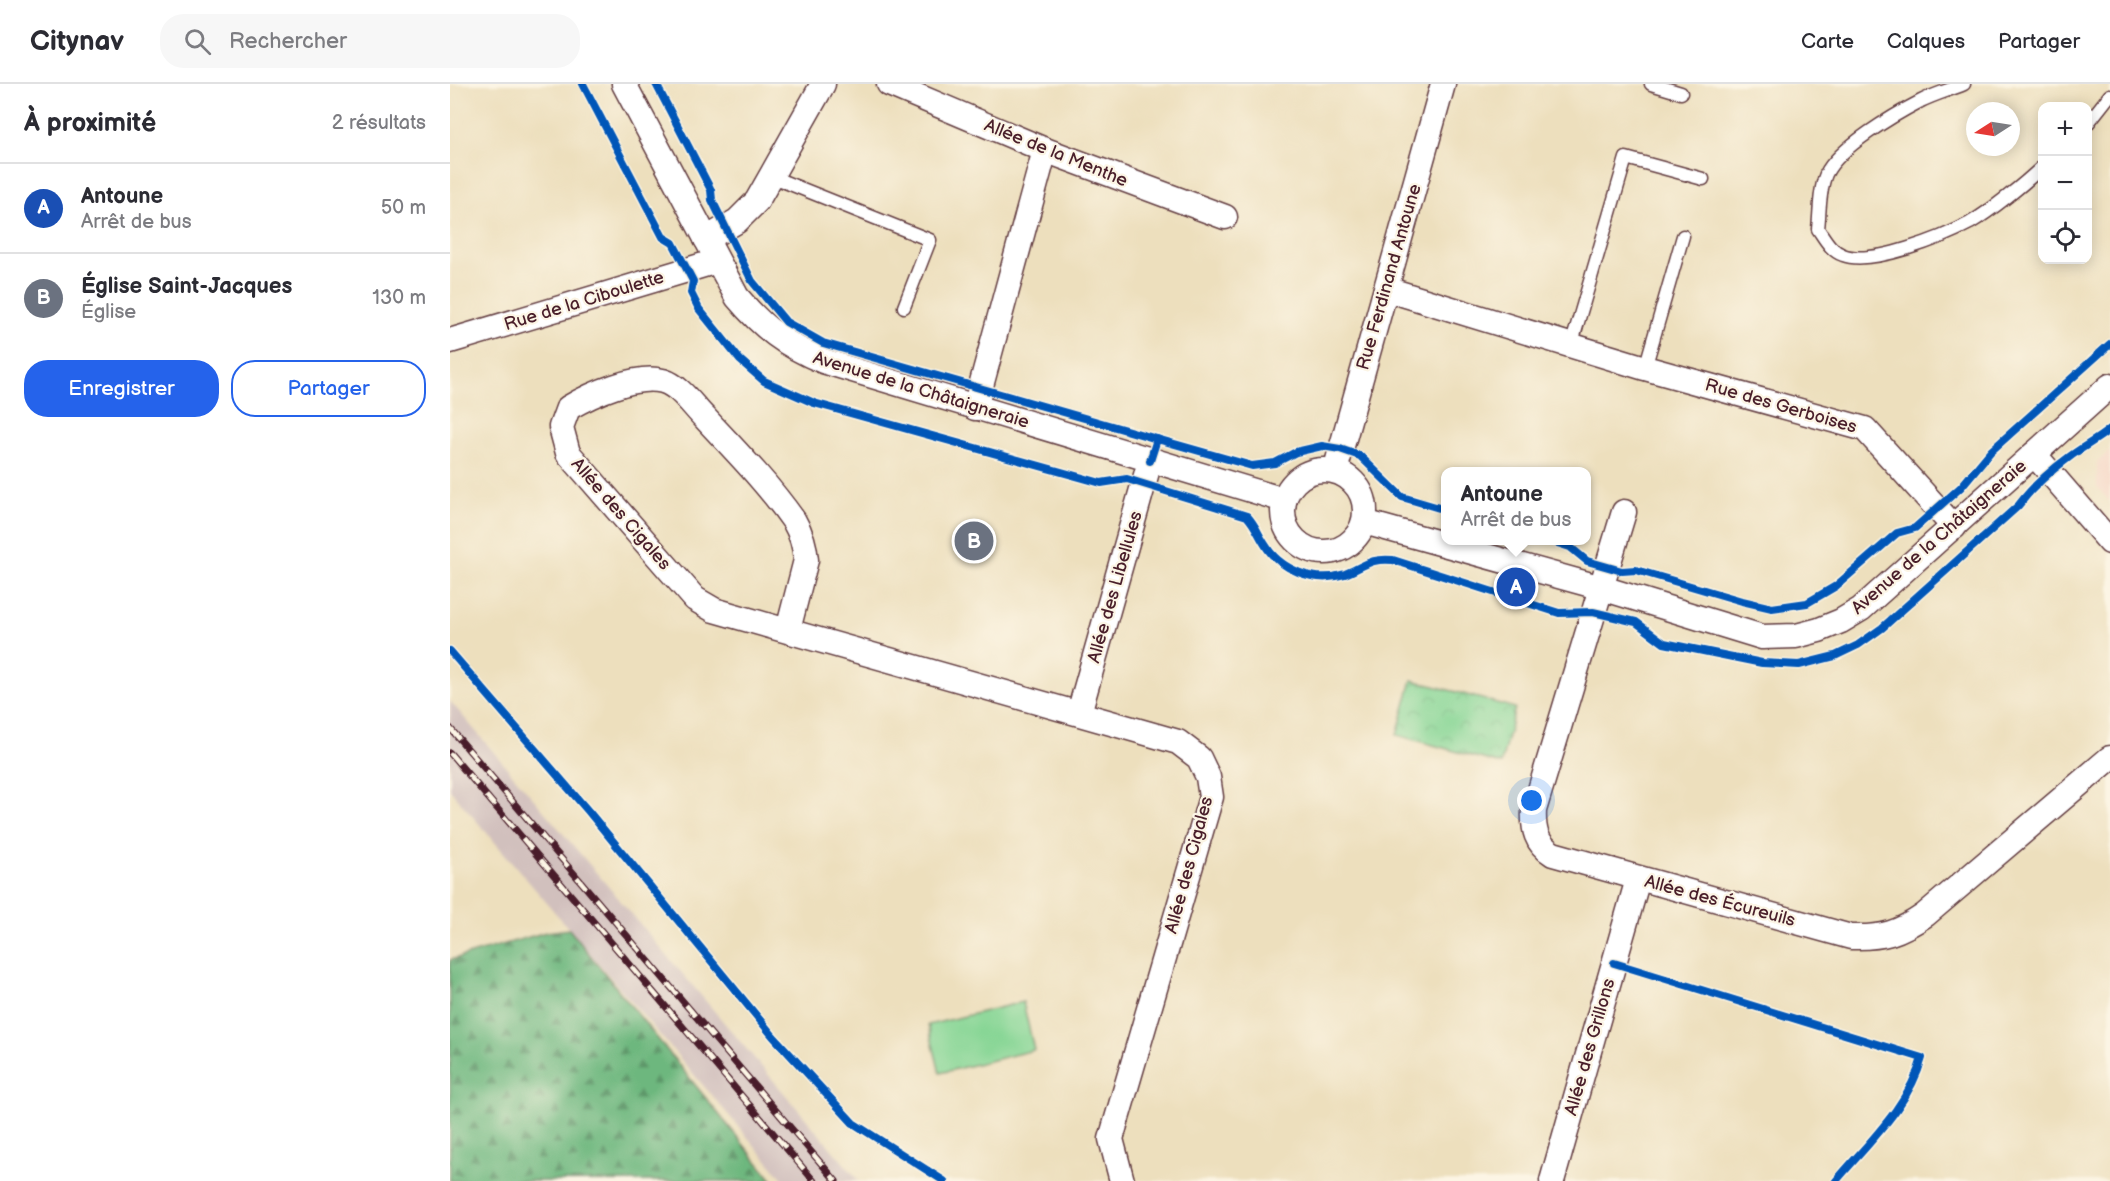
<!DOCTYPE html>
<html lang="fr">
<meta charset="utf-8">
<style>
:root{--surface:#fff;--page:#f7f7f7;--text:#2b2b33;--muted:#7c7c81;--line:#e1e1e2;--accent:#2563eb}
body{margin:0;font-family:"Balsamiq Sans",sans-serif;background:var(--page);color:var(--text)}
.controls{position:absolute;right:18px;top:18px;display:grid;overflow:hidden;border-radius:12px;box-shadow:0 3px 15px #0003}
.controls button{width:54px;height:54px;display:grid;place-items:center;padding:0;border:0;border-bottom:2px solid var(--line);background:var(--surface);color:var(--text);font:30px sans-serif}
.compass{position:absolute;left:1516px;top:18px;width:54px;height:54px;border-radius:50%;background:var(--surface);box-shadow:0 3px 15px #0003;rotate:258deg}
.you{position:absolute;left:1082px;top:717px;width:21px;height:21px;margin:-15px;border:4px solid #fff;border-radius:50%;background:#1a73e8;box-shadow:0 0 0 9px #1a73e833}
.badge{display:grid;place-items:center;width:39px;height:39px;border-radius:50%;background:var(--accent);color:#fff;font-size:20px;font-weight:700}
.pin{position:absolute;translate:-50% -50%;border:3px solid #fff;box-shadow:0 2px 6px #0006}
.popup{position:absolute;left:991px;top:383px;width:150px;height:78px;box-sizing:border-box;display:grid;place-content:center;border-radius:12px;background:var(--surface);filter:drop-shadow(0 2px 4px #0005);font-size:20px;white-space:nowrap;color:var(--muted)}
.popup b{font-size:22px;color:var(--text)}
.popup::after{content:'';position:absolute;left:50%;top:100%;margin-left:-12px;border:12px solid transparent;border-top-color:var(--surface)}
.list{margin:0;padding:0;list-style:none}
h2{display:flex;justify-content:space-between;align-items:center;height:78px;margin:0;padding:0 24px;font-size:26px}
h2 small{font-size:20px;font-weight:400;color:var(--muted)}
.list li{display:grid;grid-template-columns:39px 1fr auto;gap:18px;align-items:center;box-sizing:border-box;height:90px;padding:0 24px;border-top:2px solid var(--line)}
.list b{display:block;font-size:22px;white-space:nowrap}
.list p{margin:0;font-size:20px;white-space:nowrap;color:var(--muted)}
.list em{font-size:20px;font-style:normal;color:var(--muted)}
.actions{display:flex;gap:12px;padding:18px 24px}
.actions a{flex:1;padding:14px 0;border:2px solid var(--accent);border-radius:24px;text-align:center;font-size:21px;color:var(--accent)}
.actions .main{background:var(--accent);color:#fff}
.icon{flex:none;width:33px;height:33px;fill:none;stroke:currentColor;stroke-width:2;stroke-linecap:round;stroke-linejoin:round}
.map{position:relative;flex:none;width:1660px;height:1097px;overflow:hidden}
header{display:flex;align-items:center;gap:36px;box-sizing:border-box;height:84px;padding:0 30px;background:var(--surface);border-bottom:2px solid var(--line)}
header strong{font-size:28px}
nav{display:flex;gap:33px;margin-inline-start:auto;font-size:21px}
.search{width:420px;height:54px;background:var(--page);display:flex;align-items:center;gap:15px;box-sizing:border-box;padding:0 21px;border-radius:24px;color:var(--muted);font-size:22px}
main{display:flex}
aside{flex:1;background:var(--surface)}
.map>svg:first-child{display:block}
.built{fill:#f5d3c2}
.industrial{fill:#d1c0bd}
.forest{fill:url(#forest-firs);stroke:#5c6b54;stroke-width:1.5}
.park{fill:url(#park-crowns);stroke:#687a60;stroke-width:1.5}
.garden{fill:#87d695;stroke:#687a60;stroke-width:1.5}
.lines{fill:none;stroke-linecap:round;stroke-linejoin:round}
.service-casing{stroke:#623c41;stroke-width:15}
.minor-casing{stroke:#623c41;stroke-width:27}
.service{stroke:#fff;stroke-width:12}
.minor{stroke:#fff;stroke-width:24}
.rail-casing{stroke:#4a1f2b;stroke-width:7}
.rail{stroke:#fcf5e5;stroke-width:4.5;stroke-dasharray:14;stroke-linecap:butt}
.cycleway-casing{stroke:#fcf5e5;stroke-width:11}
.cycleway{stroke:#0057b8;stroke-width:8}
.labels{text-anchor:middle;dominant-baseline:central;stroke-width:4.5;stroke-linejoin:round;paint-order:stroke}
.street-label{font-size:18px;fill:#4a1f2b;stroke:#fcf5e5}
</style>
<header>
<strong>Citynav</strong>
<div class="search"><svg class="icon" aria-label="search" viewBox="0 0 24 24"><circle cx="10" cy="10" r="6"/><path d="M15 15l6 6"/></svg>Rechercher</div>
<nav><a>Carte</a><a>Calques</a><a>Partager</a></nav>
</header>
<main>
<aside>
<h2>À proximité<small>2 résultats</small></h2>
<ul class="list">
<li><span class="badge" style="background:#1a4fb4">A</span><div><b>Antoune</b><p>Arrêt de bus</p></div><em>50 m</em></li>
<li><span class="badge" style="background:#6b7280">B</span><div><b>Église Saint-Jacques</b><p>Église</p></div><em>130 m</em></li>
</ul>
<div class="actions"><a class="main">Enregistrer</a><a>Partager</a></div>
</aside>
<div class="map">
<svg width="1660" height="1097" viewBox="0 0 1660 1097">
<defs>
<pattern id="forest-firs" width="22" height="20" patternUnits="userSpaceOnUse" patternTransform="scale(1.5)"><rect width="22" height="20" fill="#6db77e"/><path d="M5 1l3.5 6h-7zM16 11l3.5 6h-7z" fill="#5c9467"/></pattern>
<pattern id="park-crowns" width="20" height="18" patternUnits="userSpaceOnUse" patternTransform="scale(1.5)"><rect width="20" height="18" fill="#87d695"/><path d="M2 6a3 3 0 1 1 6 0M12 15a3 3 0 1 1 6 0" fill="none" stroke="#76b781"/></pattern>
</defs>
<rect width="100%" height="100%" fill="#fcf5e5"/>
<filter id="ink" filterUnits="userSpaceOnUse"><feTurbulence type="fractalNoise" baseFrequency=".0167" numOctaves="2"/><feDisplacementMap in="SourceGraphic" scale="12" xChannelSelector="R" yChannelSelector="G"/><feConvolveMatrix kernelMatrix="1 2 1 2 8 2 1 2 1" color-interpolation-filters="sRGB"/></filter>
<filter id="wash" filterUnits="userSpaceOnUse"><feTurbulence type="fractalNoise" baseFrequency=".008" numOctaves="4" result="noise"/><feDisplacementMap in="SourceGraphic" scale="24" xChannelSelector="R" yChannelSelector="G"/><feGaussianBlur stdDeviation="1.35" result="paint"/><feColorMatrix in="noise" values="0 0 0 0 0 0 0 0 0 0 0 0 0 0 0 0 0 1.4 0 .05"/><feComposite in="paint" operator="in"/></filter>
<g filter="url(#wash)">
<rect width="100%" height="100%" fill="#eddfbd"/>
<polygon class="built" points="1660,367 1660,418 1647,403 1647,378"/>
<polygon class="industrial" points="0,617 409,1097 335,1097 0,706"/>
<polygon class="forest" points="119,845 323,1097 0,1097 0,876 96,848"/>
<polygon class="park" points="962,596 1065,624 1051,680 947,651"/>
<polygon class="garden" points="573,918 584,966 490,989 478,941"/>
</g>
<g filter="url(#ink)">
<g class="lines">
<defs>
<g id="service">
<polyline points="1201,0 1231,9"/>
<path d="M1514 0C1500 6 1485 10 1471 17 1444 31 1389 63 1376 90 1369 106 1370 128 1368 145 1375 155 1381 167 1393 171 1422 182 1494 153 1520 139 1542 126 1574 100 1592 83"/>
<polyline points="1638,39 1660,11"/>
<polyline points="320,92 480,156 454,223"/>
<polyline points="1121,262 1176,74 1253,95"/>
<polyline points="1195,284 1233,152"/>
</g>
<g id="minor">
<path d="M174 0 287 213C313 244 335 261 373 277L834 416"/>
<polyline points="439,0 595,66 775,133"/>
<polyline points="256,155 287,137 307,117 373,0"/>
<polyline points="936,205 1195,284 1415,345 1504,443"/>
<polyline points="0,257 267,177"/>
<polyline points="525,324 595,66"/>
<polyline points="1584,370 1660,458"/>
<circle cx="874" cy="427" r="41"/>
<polyline points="885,387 993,0"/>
<path d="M1174 428 1084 726C1083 745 1086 760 1103 770L1401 853C1433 854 1449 849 1475 831L1660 674"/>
<polyline points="914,438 1152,504 1312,553 1346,552 1369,546 1391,537 1411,525 1660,302"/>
<path d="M338 546 356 476C355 463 351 449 344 437 318 400 285 366 254 333 242 321 230 302 213 297 186 290 142 310 118 324L111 343 118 369 245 515 264 526 728 658 749 674 758 693 761 713 661 1055 672 1097"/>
<polyline points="629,629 700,377"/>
<polyline points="1102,1097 1188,795"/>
</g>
</defs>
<use href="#service" class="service-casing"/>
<use href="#minor" class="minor-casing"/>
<use href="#service" class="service"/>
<use href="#minor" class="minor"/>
<defs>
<g id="rail">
<polyline points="0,644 386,1097"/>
<polyline points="0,669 364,1097"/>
</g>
</defs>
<use href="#rail" class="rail-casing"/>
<use href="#rail" class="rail"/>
<defs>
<g id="cycleway">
<path d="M133 0 213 153 223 159 243 197 241 209 249 225 290 276 314 297 364 319 651 399 677 395 797 432C806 442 807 448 814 459 829 486 865 500 895 490 916 482 918 474 943 476L1109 529 1143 528 1186 538 1214 559 1312 579 1349 581 1385 572 1408 561 1432 544 1568 422C1582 403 1599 388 1618 374 1632 363 1647 356 1660 345"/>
<polyline points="206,0 261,106 262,116 302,197 336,238 373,259 707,355"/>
<polyline points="700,377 707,355 802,382 825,379 846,368 872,362 890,365 910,372 952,413 996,426"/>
<polyline points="1098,456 1120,463 1137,477 1172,487 1186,486 1292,517 1322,524 1357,519 1386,502 1447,449 1465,444 1511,403 1541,367 1660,260"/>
<polyline points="0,567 139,728 323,952 403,1039 494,1097"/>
<path d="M1164 879 1472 974C1459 1022 1417 1060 1386 1097"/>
</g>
</defs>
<use href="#cycleway" class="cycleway-casing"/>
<use href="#cycleway" class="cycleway"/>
</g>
</g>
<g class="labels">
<g class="street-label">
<text transform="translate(606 69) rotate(22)">Allée de la Menthe</text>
<text transform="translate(939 193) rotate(-74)">Rue Ferdinand Antoune</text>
<text transform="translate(134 217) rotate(-17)">Rue de la Ciboulette</text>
<text transform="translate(471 306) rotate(17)">Avenue de la Châtaigneraie</text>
<text transform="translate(1331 322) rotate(16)">Rue des Gerboises</text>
<text transform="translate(171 430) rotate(49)">Allée des Cigales</text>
<text transform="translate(1489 453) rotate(-41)">Avenue de la Châtaigneraie</text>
<text transform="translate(665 503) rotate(-74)">Allée des Libellules</text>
<text transform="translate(739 781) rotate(-75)">Allée des Cigales</text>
<text transform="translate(1270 817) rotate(15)">Allée des Écureuils</text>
<text transform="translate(1140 963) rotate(-74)">Allée des Grillons</text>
</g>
</g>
</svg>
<div class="controls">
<button>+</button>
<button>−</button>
<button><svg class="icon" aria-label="locate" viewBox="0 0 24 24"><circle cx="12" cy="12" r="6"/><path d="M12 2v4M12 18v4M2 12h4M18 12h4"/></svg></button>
</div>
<svg class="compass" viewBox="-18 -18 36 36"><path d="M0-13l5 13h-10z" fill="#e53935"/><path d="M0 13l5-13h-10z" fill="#7c7c81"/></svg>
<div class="you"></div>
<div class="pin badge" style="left:1066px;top:503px;background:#1a4fb4">A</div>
<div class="popup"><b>Antoune</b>Arrêt de bus</div>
<div class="pin badge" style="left:524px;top:457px;background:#6b7280">B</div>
</div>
</main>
